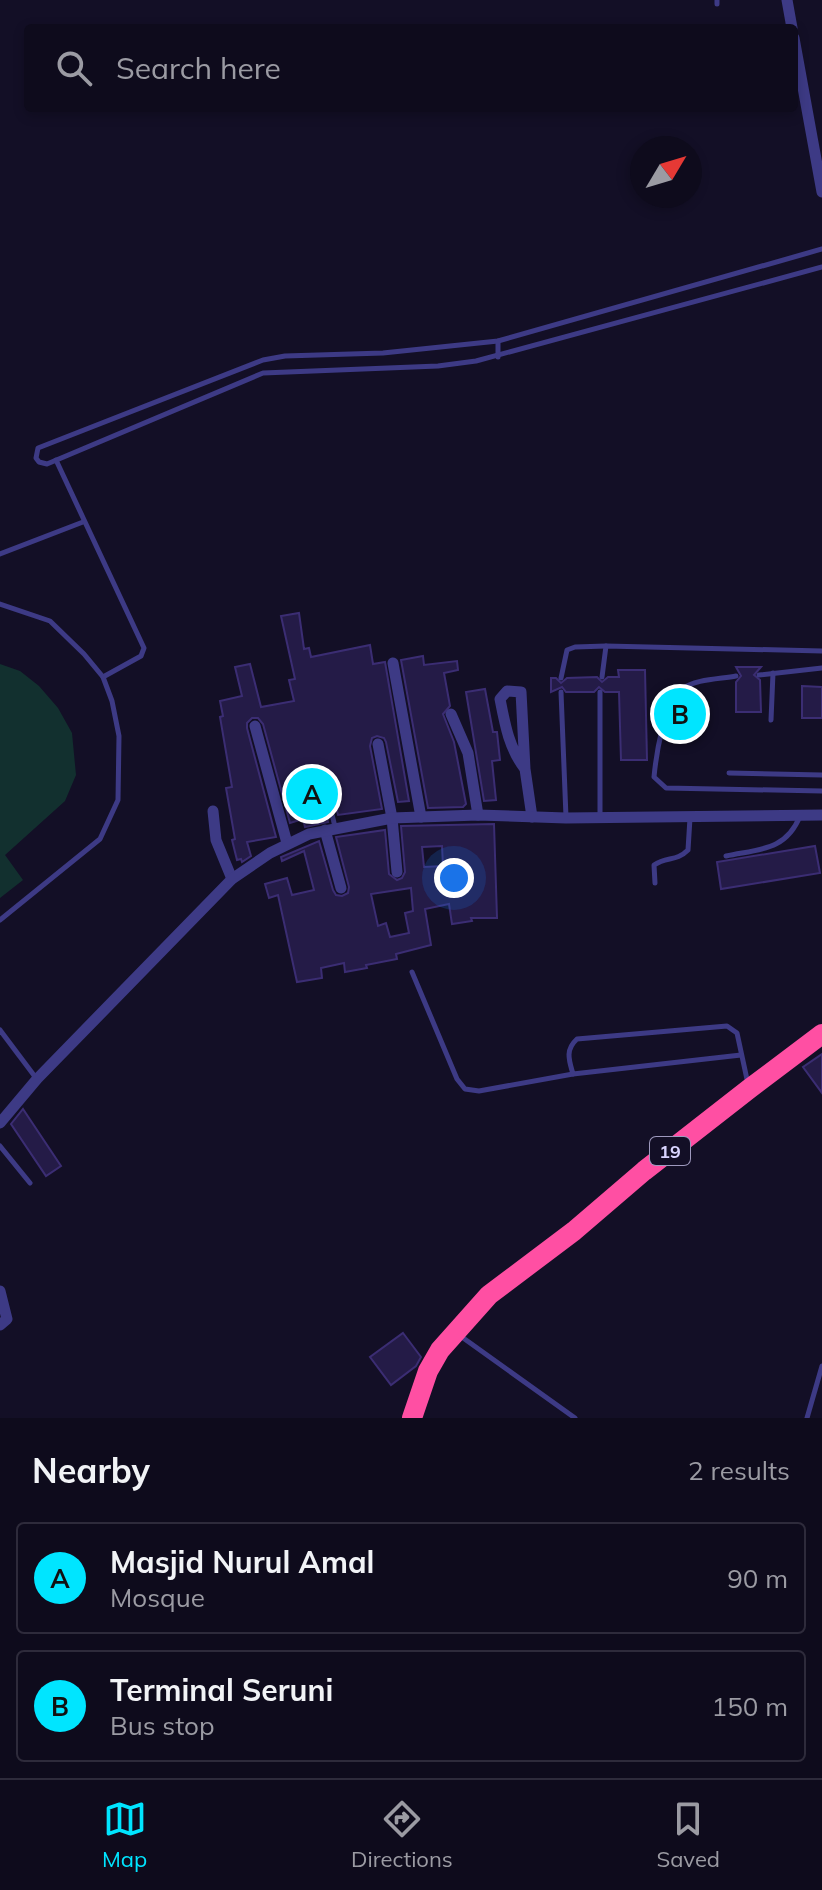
<!DOCTYPE html>
<style>
:root{--surface:#0e0b1c;--page:#1c1929;--text:#f1f3f6;--muted:#9b9ba3;--line:#2e2b3b;--accent:#00e5ff}
body{margin:0;font-family:Mulish,sans-serif;background:var(--page);color:var(--text)}
.compass{position:absolute;left:630px;top:136px;width:72px;height:72px;border-radius:50%;background:var(--surface);box-shadow:0 4px 12px #0003;rotate:52deg}
.you{position:absolute;left:454px;top:878px;width:28px;height:28px;margin:-20px;border:6px solid #fff;border-radius:50%;background:#1a73e8;box-shadow:0 0 0 12px #1a73e833}
.badge{display:grid;place-items:center;width:52px;height:52px;border-radius:50%;background:var(--accent);color:#111;font-size:26px;font-weight:700}
.pin{position:absolute;translate:-50% -50%;border:4px solid #fff;box-shadow:0 2px 8px #0006}
.list{margin:0;padding:0;list-style:none}
h2{display:flex;justify-content:space-between;align-items:center;height:104px;margin:0;padding:0 32px;font-size:34px}
h2 small{font-size:26px;font-weight:400;color:var(--muted)}
.list li{display:grid;grid-template-columns:52px 1fr auto;gap:24px;align-items:center;box-sizing:border-box;height:112px;margin:0 16px 16px;padding:0 16px;border:2px solid var(--line);border-radius:8px}
.list b{display:block;font-size:30px;white-space:nowrap}
.list p{margin:0;font-size:26px;white-space:nowrap;color:var(--muted)}
.list em{font-size:26px;font-style:normal;color:var(--muted)}
.icon{flex:none;width:44px;height:44px;fill:none;stroke:currentColor;stroke-width:2;stroke-linecap:round;stroke-linejoin:round}
.map{position:relative;flex:none;width:822px;height:1418px;overflow:hidden}
.search{position:absolute;background:var(--surface);box-shadow:0 4px 12px #0003;left:24px;right:24px;top:24px;height:88px;display:flex;align-items:center;gap:20px;box-sizing:border-box;padding:0 28px;border-radius:8px;color:var(--muted);font-size:30px}
.sheet{height:360px;background:var(--surface)}
nav{display:flex;justify-content:space-around;align-items:center;box-sizing:border-box;height:112px;border-top:2px solid var(--line);background:var(--surface);font-size:22px;color:var(--muted)}
nav a{display:grid;justify-items:center;gap:4px}
nav .on{color:var(--accent)}
.map>svg:first-child{display:block}
.green{fill:#12302f}
.building{fill:#241b47;stroke:#3b2d73;stroke-width:2;fill-rule:evenodd}
.lines{fill:none;stroke-linecap:round;stroke-linejoin:round}
.lane{stroke:#3d3a85;stroke-width:5}
.street{stroke:#3d3a85;stroke-width:11}
.highway{stroke:#ff4fa3;stroke-width:20}
.labels{text-anchor:middle;dominant-baseline:central;stroke-width:8;stroke-linejoin:round;paint-order:stroke}
.shield{fill:#130f26;stroke:#9e99be;stroke-width:2}
.shield-label{font-size:18px;font-weight:bold;fill:#d9d4ff}
</style>
<div class="map">
<svg width="822" height="1418" viewBox="0 0 822 1418">
<rect width="100%" height="100%" fill="#130f26"/>
<polygon class="green" points="0,664 20,671 39,686 58,708 72,733 76,775 65,801 5,855 23,880 0,898"/>
<g class="building">
<polygon points="299,613 304,649 309,648 311,657 370,645 373,664 385,662 409,801 398,802 386,742 384,738 377,736 372,738 370,746 382,809 338,815 331,787 326,784 321,789 328,822 305,827 303,819 290,823 263,724 258,718 252,718 247,723 247,728 276,837 247,842 251,856 242,862 241,859 237,860 232,840 235,839 226,788 232,787 220,717 223,716 220,701 242,696 235,667 250,664 261,707 294,701 289,680 295,679 281,616"/>
<polygon points="423,656 424,665 457,661 458,670 444,673 450,706 443,714 454,742 466,804 463,807 428,808 401,660"/>
<polygon points="736,667 761,667 754,675 760,680 761,712 736,712 736,682 741,676"/>
<polygon points="618,670 645,670 647,760 621,760 619,692 605,692 599,687 594,692 566,692 562,687 551,692 551,678 556,678 561,683 567,678 597,677 602,682 608,677 619,677"/>
<polygon points="802,686 822,687 822,718 802,718"/>
<polygon points="485,689 493,732 497,732 500,760 492,761 496,800 484,801 466,692"/>
<path d="M494 824 497 918H471L472 921 452 924 449 904 425 909 431 945 396 954 397 959 366 965 367 968 345 972 344 963 321 968 322 978 297 982 278 895 269 898 265 884 287 878 292 895 314 890 304 851 282 861 281 857 319 841 333 890 336 895 342 896 348 893 349 887 336 837 385 830 389 874 397 880 402 878 405 872 401 826ZM442 846 443 866 424 867 422 847ZM411 888 413 911 405 913 409 933 390 937 386 923 378 926 371 894Z"/>
<polygon points="815,846 820,873 721,889 717,862"/>
<polygon points="822,1054 822,1093 803,1067"/>
<polygon points="23,1109 61,1166 46,1176 11,1124"/>
<polygon points="403,1333 421,1357 416,1366 391,1385 370,1357"/>
</g>
<g class="lines">
<g class="lane">
<polyline points="717,0 717,4"/>
<polyline points="822,249 498,341 383,353 285,356 263,360 38,448 36,458 39,462 47,464 263,373 438,366 476,361 822,267"/>
<polyline points="498,357 498,341"/>
<polyline points="0,554 83,522"/>
<polyline points="0,604 50,621 84,654 103,677"/>
<polyline points="759,675 822,668"/>
<path d="M736 676C720 679 695 679 682 689 664 701 656 756 654 777L666 788 822 791"/>
<polyline points="602,677 606,646 822,651"/>
<polyline points="561,678 567,650 575,647 606,646"/>
<polyline points="561,692 566,817"/>
<polyline points="771,720 773,673"/>
<polyline points="729,773 822,775"/>
<polyline points="326,789 335,827"/>
<polyline points="600,818 600,692"/>
<path d="M726 856C759 849 786 851 800 816"/>
<path d="M655 883 654 865C667 856 676 862 688 850L690 818"/>
<polyline points="0,920 100,839 118,800 119,736 112,701 103,677 141,656 144,648 56,460"/>
<polyline points="412,972 457,1079 465,1089 479,1091 573,1074"/>
<polyline points="0,1030 36,1078"/>
<path d="M741 1055 573 1074C569 1060 565 1050 577 1039L727 1026 737 1033 748 1084"/>
<polyline points="0,1146 30,1183"/>
<polyline points="459,1335 575,1418"/>
<polyline points="807,1418 822,1366"/>
</g>
<g class="street">
<polyline points="787,0 792,28"/>
<polyline points="794,38 822,192"/>
<polyline points="393,663 421,817"/>
<polyline points="451,714 468,753 478,815"/>
<polyline points="255,726 287,843"/>
<polyline points="378,744 392,818 397,872"/>
<path d="M525 769C509 748 505 725 500 699L507 691 521 692 525 769 532 817"/>
<polyline points="213,811 216,840 232,879"/>
<polyline points="325,830 341,888"/>
<polyline points="0,1123 37,1079 232,879 270,853 309,834 392,818 478,815 566,818 822,815"/>
<polyline points="0,1291 7,1319 0,1325"/>
</g>
<polyline class="highway" points="412,1418 428,1371 440,1350 489,1295 574,1231 644,1171 749,1089 822,1034"/>
</g>
<g class="labels">
<rect class="shield" x="650" y="1137" width="40" height="28" rx="6"/>
<g class="shield-label">
<text x="670" y="1151">19</text>
</g>
</g>
</svg>
<svg class="compass" viewBox="-18 -18 36 36"><path d="M0-13l5 13h-10z" fill="#e53935"/><path d="M0 13l5-13h-10z" fill="#9b9ba3"/></svg>
<div class="you"></div>
<div class="pin badge" style="left:312px;top:794px">A</div>
<div class="pin badge" style="left:680px;top:714px">B</div>
<div class="search"><svg class="icon" aria-label="search" viewBox="0 0 24 24"><circle cx="10" cy="10" r="6"/><path d="M15 15l6 6"/></svg>Search here</div>
</div>
<section class="sheet">
<h2>Nearby<small>2 results</small></h2>
<ul class="list">
<li><span class="badge">A</span><div><b>Masjid Nurul Amal</b><p>Mosque</p></div><em>90 m</em></li>
<li><span class="badge">B</span><div><b>Terminal Seruni</b><p>Bus stop</p></div><em>150 m</em></li>
</ul>
</section>
<nav>
<a class="on"><svg class="icon" aria-label="map" viewBox="0 0 24 24"><path d="M3 6l6-2 6 2 6-2v14l-6 2-6-2-6 2zM9 4v14M15 6v14"/></svg>Map</a>
<a><svg class="icon" aria-label="directions" viewBox="0 0 24 24"><path d="M12 3l9 9-9 9-9-9zM9 14v-3h6M13 9l2 2-2 2"/></svg>Directions</a>
<a><svg class="icon" aria-label="saved" viewBox="0 0 24 24"><path d="M7 4h10v16l-5-4-5 4z"/></svg>Saved</a>
</nav>
